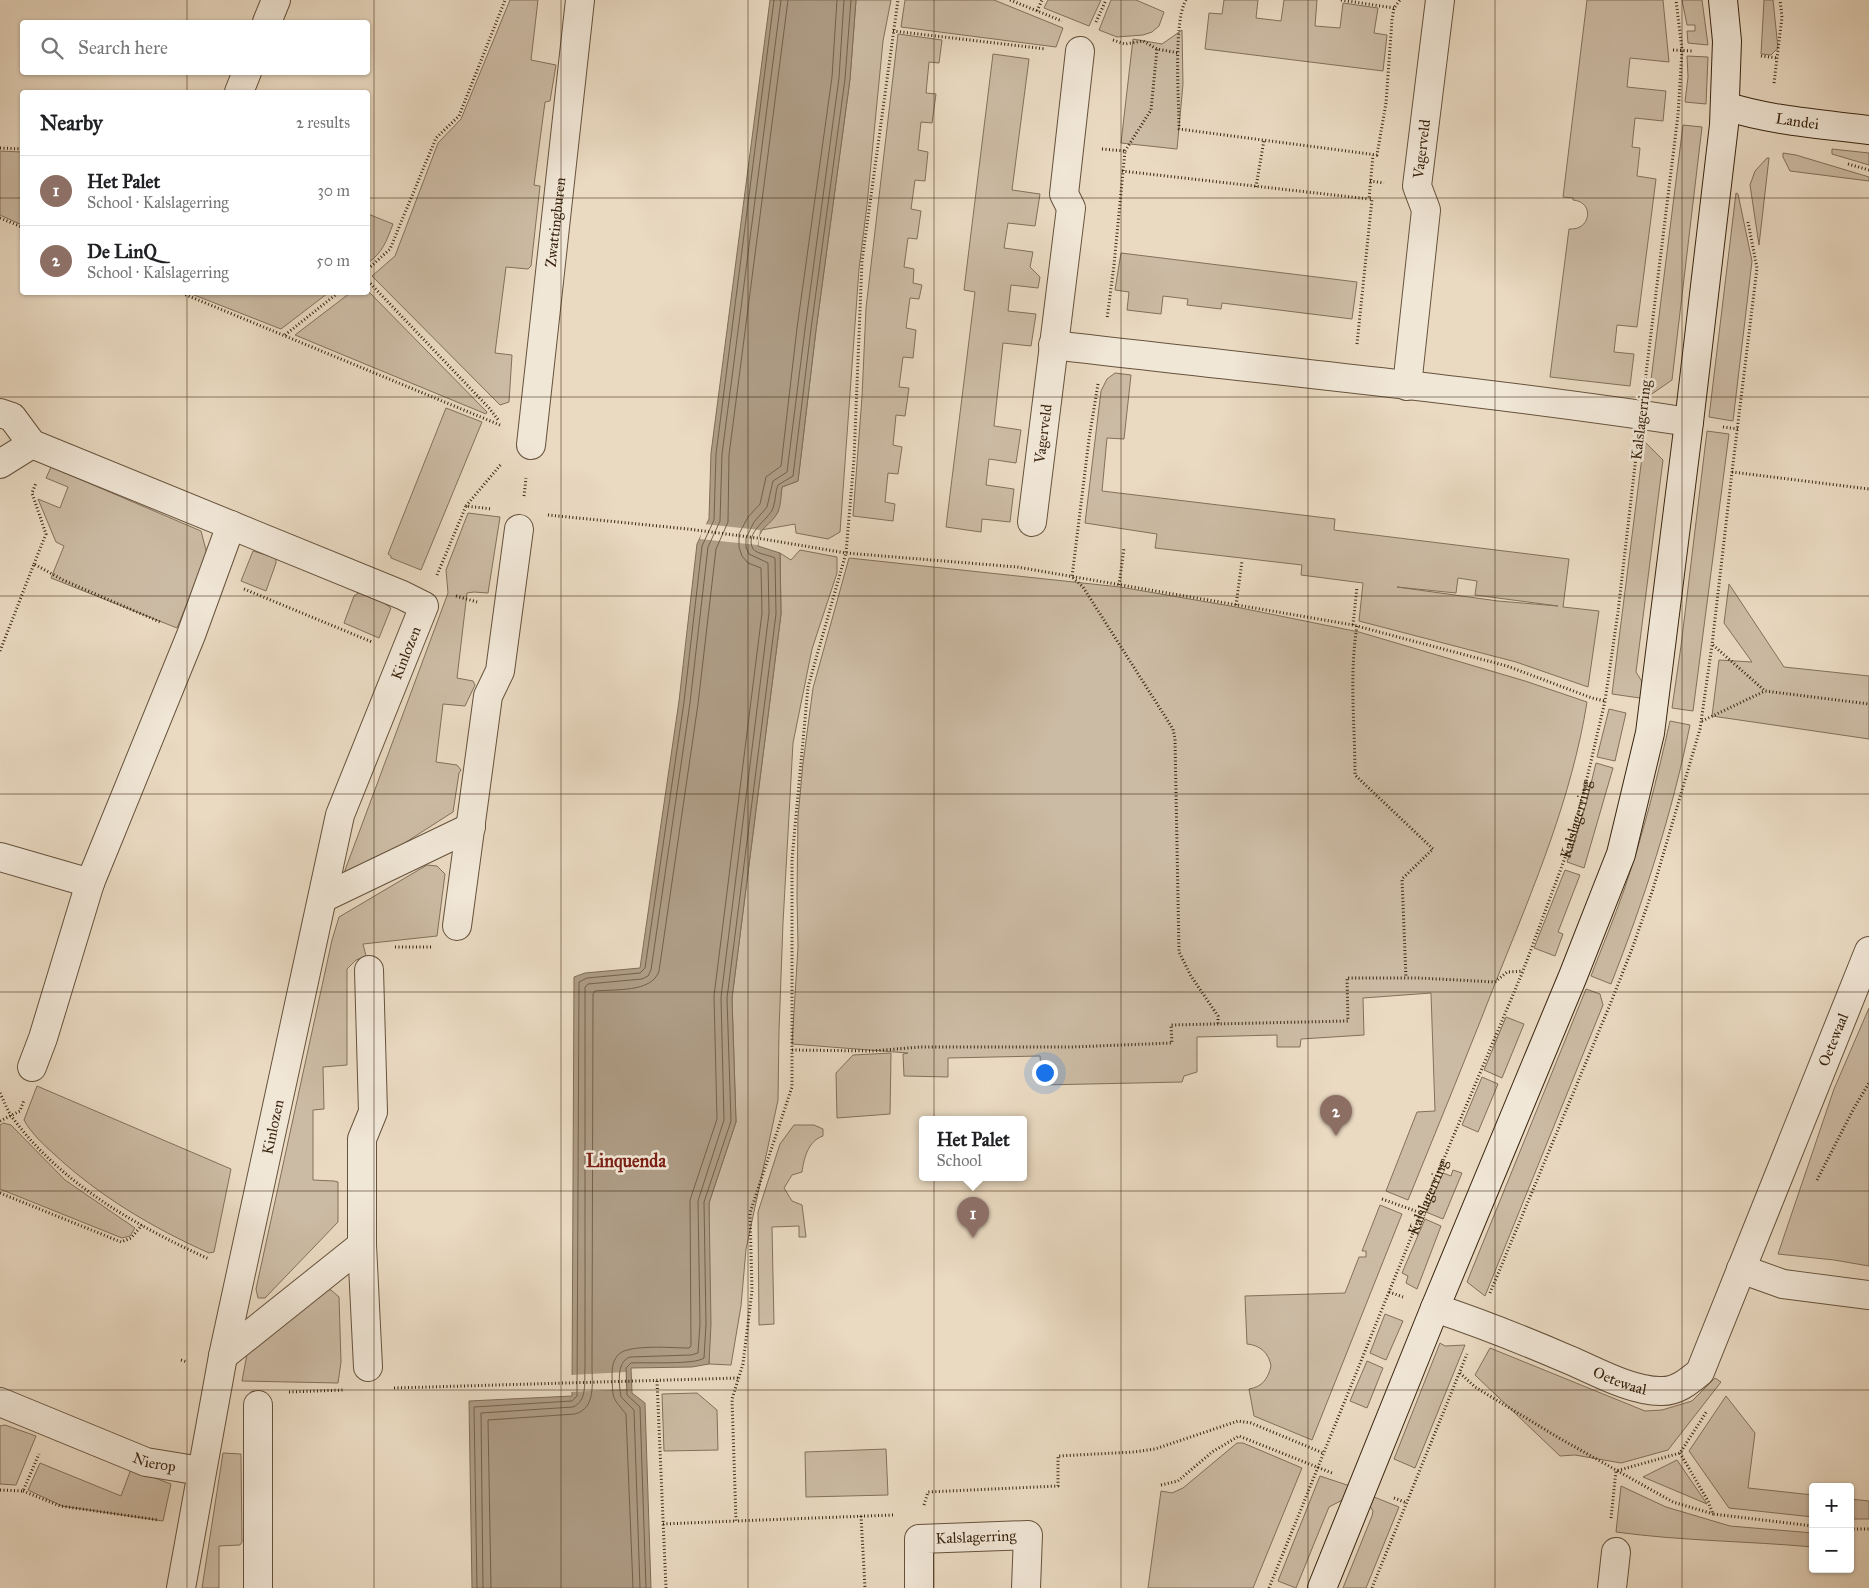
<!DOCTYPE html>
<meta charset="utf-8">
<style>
:root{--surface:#fff;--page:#f2f2f2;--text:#202124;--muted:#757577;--line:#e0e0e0;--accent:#111827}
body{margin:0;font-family:"IM FELL Great Primer",serif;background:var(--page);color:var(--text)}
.controls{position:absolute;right:15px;bottom:15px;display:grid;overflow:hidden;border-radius:5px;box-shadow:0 1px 4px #0004}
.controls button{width:45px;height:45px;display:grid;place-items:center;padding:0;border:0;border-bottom:1px solid var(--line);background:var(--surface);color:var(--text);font:25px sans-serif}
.you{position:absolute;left:1044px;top:1072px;width:18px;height:18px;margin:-12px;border:4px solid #fff;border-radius:50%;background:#1a73e8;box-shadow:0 0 0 8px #1a73e833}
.badge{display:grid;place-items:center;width:32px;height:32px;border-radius:50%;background:var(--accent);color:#fff;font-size:16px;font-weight:700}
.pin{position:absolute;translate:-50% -41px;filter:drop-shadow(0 1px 2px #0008)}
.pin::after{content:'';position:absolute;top:26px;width:18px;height:15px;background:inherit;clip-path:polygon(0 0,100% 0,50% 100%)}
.popup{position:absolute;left:919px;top:1116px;width:108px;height:65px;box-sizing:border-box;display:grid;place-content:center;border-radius:5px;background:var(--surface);filter:drop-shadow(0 1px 4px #0005);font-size:16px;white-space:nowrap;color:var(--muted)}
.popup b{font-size:19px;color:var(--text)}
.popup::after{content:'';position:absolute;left:50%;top:100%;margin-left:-10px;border:10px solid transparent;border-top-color:var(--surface)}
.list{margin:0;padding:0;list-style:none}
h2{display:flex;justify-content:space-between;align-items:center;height:65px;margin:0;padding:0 20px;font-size:21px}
h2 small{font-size:16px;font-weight:400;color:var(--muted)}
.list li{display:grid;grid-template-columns:32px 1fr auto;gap:15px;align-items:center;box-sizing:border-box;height:70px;padding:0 20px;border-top:1px solid var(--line)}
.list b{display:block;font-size:19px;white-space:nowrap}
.list p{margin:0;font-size:16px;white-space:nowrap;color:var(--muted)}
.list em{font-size:16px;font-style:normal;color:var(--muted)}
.icon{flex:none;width:28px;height:28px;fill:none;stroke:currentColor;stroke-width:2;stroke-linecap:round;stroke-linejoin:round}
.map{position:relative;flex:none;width:1869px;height:1588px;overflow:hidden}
.search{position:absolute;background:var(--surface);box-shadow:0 1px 4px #0004;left:20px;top:20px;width:350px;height:55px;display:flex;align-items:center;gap:12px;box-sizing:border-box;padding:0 18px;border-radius:5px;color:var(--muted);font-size:19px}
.panel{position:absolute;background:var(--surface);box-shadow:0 1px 4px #0004;left:20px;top:90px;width:350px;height:205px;border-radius:5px}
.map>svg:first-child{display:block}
.green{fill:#ccbba4;stroke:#83705a;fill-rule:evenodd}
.water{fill:#ae9c85;stroke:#806c56}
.pier{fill:#eadac2}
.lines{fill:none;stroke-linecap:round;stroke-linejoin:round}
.shore{stroke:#74604a;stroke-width:1}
.street-casing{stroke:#66523c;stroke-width:30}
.secondary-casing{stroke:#3a250f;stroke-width:30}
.path{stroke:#3a250f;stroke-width:3;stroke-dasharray:1 2.5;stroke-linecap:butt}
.street{stroke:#f1e7d7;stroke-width:28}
.secondary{stroke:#f1e7d7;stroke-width:28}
.grid{fill:none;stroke:#3a250f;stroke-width:1;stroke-opacity:0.55}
.labels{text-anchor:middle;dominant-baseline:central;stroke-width:5;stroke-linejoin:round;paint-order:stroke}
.street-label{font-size:15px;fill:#3a250f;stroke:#f1e7d7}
.quarter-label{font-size:18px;font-weight:bold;fill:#7a1f14;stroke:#f1e7d7}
</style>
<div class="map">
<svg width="1869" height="1588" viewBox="0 0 1869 1588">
<rect width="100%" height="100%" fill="#eadac2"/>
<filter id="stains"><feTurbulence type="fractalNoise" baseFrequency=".004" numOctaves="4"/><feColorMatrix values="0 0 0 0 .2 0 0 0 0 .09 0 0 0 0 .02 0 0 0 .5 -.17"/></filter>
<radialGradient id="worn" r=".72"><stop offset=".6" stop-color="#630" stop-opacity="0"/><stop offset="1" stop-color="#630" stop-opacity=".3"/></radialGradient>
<g class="green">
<polygon points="510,0 538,0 531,60 556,65 550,101 545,102 534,185 540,186 531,266 528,269 506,267 495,353 512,355 509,402 500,405 372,276 395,256 438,143 461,119"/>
<polygon points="856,0 891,0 883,41 867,205 859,269 840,532 828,539 796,533 795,524 761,530 778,512 782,487 798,481 816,330 850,79"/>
<polygon points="905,0 994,0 1063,28 1056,47 901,27"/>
<polygon points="1048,0 1101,0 1089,26 1044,8"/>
<polygon points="1111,0 1136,0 1164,12 1159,26 1152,32 1143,35 1117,37 1099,30"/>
<polygon points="1224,0 1258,0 1256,18 1281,21 1284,0 1317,0 1315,26 1340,28 1343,3 1378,8 1374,33 1387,35 1383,71 1205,49 1209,13 1222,14"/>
<path d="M1587 0H1663L1669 62 1630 58 1627 87 1666 91 1663 121 1635 118 1632 147 1640 148 1637 176 1656 179 1637 327 1617 325 1614 352 1634 354 1630 386 1550 377 1569 229C1591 231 1595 202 1573 200V198L1563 197Z"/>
<polygon points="1682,0 1702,0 1708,45 1688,43 1687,31 1695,31 1695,25 1687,25"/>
<polygon points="1764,0 1773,0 1778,48 1771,55 1761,54"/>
<polygon points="1182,30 1183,84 1177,149 1121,143 1133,39 1162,44"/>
<polygon points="898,34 942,40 939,63 929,62 926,93 936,94 932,123 921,122 918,150 928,152 925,181 915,180 911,209 921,211 917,239 908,238 904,267 914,269 913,283 922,285 919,299 910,298 906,328 916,330 913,358 903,357 899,387 909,388 905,416 896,415 893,445 902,447 898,474 888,473 885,502 895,504 893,521 853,516 862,397 866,308"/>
<polygon points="993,54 1029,59 1012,190 1040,194 1035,226 1008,223 1004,248 1033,252 1030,267 1040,277 1038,288 1011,285 1008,311 1036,314 1031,346 1003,343 994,426 1021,430 1016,463 989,459 986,485 1014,489 1010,522 982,519 981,532 946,527 975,292 964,290"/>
<polygon points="1687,56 1708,57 1706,104 1685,102 1688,77"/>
<polygon points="1683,125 1702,127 1672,380 1649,396"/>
<polygon points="1832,149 1869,153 1869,165 1832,154"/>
<polygon points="0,151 22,152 22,225 0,215"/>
<polygon points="1783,153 1796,155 1869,177 1869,181 1790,171 1783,157"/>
<polygon points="1767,158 1769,158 1759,245 1750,185 1755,171"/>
<polygon points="1736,193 1738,194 1752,261 1733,421 1709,417"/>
<path d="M368 214 393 224C386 242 383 252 368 263Z"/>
<polygon points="1121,253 1357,282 1352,319 1222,303 1221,309 1187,305 1188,299 1163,296 1161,314 1127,310 1129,292 1115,290"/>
<polygon points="368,291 487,412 486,414 295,335 350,293 368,292"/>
<polygon points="189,293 328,293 281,329"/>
<path d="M1115 373 1131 375 1124 439 1107 438 1102 491 1335 519 1334 530 1569 559 1563 607 1599 611 1588 687 1516 662 1359 621 1363 583 1301 575 1302 565 1155 548 1157 534 1085 523 1101 391 1107 379ZM1458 578 1477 581 1475 595 1558 606 1498 601 1397 587 1456 593Z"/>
<polygon points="446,408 482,422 421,570 391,558 391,556 388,554"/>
<polygon points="1707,431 1729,434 1693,711 1672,708 1681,646"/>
<polygon points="1644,441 1663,460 1636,672 1646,688 1647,699 1612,694"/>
<polygon points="51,467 201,531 207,554 177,628 51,578 64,546 56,542 38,499 60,508 68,487 46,478"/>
<polygon points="468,513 500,517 488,593 474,592 467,593 457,678 473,681 475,685 465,706 443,704 436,762 457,765 461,770 459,773 453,812 392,851 341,881 448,593 446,570"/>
<polygon points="800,550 837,557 837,573 812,649 793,743 783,923 779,1031 778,1100 746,1249 741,1306 731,1365 709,1364 709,1203 736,1122 732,998 781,614 780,553 791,560"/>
<polygon points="253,551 276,558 276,563 266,591 241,581"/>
<path d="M849 558 1120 587 1236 607 1359 632 1525 681 1587 702C1572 796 1535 884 1500 971 1470 1048 1439 1124 1408 1200L1386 1191 1417 1112 1435 1111 1431 993 1363 998 1364 1035 1301 1039 1300 1047H1277V1035L1197 1037V1072L1184 1076 1182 1082 1042 1085 1040 1056 948 1058V1077L904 1076 903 1054 908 1053 792 1044 798 947 797 897 798 817 803 763 813 688Z"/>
<polygon points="1729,584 1784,667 1869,676 1869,739 1712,716 1719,660 1752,662 1724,623"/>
<polygon points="360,592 381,601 391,608 379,638 344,623 354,596"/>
<polygon points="1609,709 1626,713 1615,761 1597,757"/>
<path d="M1670 721 1690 725C1672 814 1644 900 1611 984L1591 976C1602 947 1614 919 1624 890 1643 835 1657 779 1670 721Z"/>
<polygon points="1596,763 1613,768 1584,868 1567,862 1586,804"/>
<polygon points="427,865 437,866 445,874 437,936 363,944 366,956 356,960 347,969 347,1065 323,1067 324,1109 313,1110 313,1180 334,1181 338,1182 338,1222 265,1298 258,1298 256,1289 332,940 339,917"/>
<polygon points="1565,870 1580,875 1558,932 1563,934 1555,956 1534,948"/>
<polygon points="1586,989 1600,994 1603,1005 1485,1296 1467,1282"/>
<polygon points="1869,1008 1869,1266 1834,1260 1778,1254 1834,1089"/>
<polygon points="1506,1017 1524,1024 1502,1078 1484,1070"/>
<polygon points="891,1053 890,1114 837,1118 836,1073 853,1055"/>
<polygon points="1482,1077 1498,1084 1478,1132 1462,1125"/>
<path d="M37 1086 231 1169 214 1252 209 1253C153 1228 99 1196 54 1154 43 1144 31 1133 24 1120Z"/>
<polygon points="3,1123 11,1125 65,1180 135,1228 130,1236 122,1238 0,1189 0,1125"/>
<path d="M794 1125H814L823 1129V1136C808 1141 804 1158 802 1172L792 1175 784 1188 792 1201 802 1205 806 1237H799V1226L772 1227 774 1324 759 1325 758 1212 780 1144Z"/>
<polygon points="1453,1170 1462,1173 1443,1219 1426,1212 1443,1173 1451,1176"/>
<path d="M1380 1205 1402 1214 1312 1440 1254 1416 1249 1389C1262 1387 1268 1379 1271 1366 1269 1353 1260 1345 1247 1344L1245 1296 1345 1293 1359 1257H1366V1251H1362Z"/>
<polygon points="1425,1219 1441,1226 1417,1289 1406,1283 1408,1276 1402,1273"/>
<polygon points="320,1289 331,1290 339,1297 341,1362 338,1383 242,1381 247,1354"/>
<polygon points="1385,1314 1403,1321 1386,1360 1370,1353"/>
<polygon points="1440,1343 1445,1346 1465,1345 1415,1468 1394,1459"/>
<polygon points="1490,1348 1645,1411 1662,1410 1692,1401 1715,1378 1721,1382 1668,1450 1621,1463 1575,1455 1560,1456 1475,1375"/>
<polygon points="1367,1361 1383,1368 1367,1408 1350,1401"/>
<polygon points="697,1393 717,1410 718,1450 664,1451 662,1394"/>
<polygon points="1726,1396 1755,1433 1748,1488 1813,1495 1813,1517 1729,1508 1689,1451"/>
<polygon points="5,1425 36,1436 16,1485 0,1484 0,1426"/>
<polygon points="1237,1443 1243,1443 1302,1468 1253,1588 1148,1588 1161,1491 1172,1493 1183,1488"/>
<polygon points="886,1449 888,1495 806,1497 805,1452"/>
<polygon points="223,1453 241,1454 242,1542 240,1545 219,1546 219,1588 202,1588"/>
<polygon points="1677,1460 1707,1504 1643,1477"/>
<polygon points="40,1463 121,1496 131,1469 171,1484 163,1521 62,1506 28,1490"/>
<polygon points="1320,1476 1353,1487 1350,1496 1329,1507 1296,1588 1278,1581"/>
<path d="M1621 1486 1666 1507 1730 1526 1813 1533V1547C1747 1541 1681 1541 1616 1532Z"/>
<polygon points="1374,1497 1399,1507 1366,1588 1343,1588 1372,1516 1373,1511 1370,1506"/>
<polygon points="1850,1499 1869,1501 1869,1519 1850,1519"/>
</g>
<path class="water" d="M770 0H856L850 79 816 330 798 481 782 487C781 495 781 505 778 512 771 526 757 527 758 546L780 553 781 614 732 998 736 1122 709 1203 711 1324 709 1364 692 1367 631 1368 632 1393 645 1403 651 1588H472L469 1401 572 1396 574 977 585 973 640 968 679 701 697 544 709 519 711 453Z"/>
<g class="pier">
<polygon points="704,524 760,530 758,545 700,539"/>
<polygon points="626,1372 627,1389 571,1392 571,1375"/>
</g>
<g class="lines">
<g class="shore">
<polyline points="477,1588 474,1407 572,1401 577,1396 579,982 587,978 640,973 645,968 684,702 702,546 714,520 716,454 774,0"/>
<path d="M483 1588 481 1413 573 1407C588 1401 584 1380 585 1366V987L588 984 642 979 648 976 651 970 690 703 708 547 720 521 722 454 781 0"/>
<path d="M491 1588 488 1420 575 1414C596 1408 592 1384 592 1366L593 994 595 991C614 989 652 993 659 971L698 704 716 549 728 522 729 455 788 0"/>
<path d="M633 1588 626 1414C611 1396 613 1399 612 1375 612 1367 613 1360 619 1354 630 1344 673 1348 689 1348L691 1346 690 1200 717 1119 714 996 762 613 761 568 748 563 742 556 739 547V534L748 517 760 504 766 477 781 466 797 328 832 77 837 0"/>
<path d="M640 1588 634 1410 621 1397C619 1384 616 1362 630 1357L691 1355 698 1353 700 1324 698 1201 724 1120 721 997 769 613 768 563 749 554 746 547V538L754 522 767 507 773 481 787 472 805 329 839 78 844 0"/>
<path d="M646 1588 640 1407 627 1395 626 1368 631 1363C646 1362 695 1365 704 1358L706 1324 704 1202 731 1121 727 998 776 614 775 558C769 555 757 554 753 549 744 532 769 520 773 508 776 500 775 492 778 485L793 476 811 329 845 79 851 0"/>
</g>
<defs>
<g id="street">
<polyline points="267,22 276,0"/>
<polyline points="239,92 247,72"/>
<path d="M1053 345C1265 370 1478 390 1689 422"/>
<path id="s2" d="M1407 386 1426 210 1417 186 1440 0"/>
<polyline points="0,413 12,417 32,444 402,595 424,606 340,815 223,1356 181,1588"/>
<path id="s3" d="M531 445 580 0"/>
<polyline points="0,464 32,444"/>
<path id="s4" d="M1032 522 1071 208 1064 194 1080 51"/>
<polyline points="0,857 90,883"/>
<polyline points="323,898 471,827"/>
<polyline points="457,926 488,696 500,671 519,529"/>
<polyline points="32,1067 43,1038 90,883 191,635 231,525"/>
<polyline points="1741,1269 1783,1284 1869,1295"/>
<path id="s5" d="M1435 1308C1480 1323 1523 1340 1567 1359 1594 1370 1630 1391 1660 1391 1676 1392 1688 1382 1700 1372L1869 951"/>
<polyline points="223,1356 362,1245"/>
<polyline points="368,1367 362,1245 362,1139 373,1112 369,970"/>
<path id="s6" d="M0 1402 146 1462 201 1471"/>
<polyline points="258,1588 258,1405"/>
<path id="s7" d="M919 1588V1539L1028 1535 1026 1588"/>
<polyline points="1612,1588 1616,1552"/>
</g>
<g id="secondary">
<path id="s8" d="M1725 106C1772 121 1821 124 1869 130"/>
<polyline points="1322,1588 1435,1308 1573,976 1621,854 1650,733 1689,422 1724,125 1727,41 1723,0"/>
</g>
</defs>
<use href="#street" class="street-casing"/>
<use href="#secondary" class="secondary-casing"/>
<g class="path">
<polyline points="1010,0 1062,21"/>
<path d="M1186 0C1173 22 1179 100 1179 129L1377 155 1386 103 1392 20 1394 8 1400 0"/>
<polyline points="1341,0 1394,8"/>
<polyline points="1037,11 1042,0"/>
<polyline points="1096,22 1106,0"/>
<polyline points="893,31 1046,49"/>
<polyline points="1113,40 1125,44 1143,41 1157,49 1179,53"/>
<polyline points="1673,50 1693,51"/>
<polyline points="1761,56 1778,58"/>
<polyline points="1774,83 1782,17 1780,0"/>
<polyline points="0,148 22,149"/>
<polyline points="1102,149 1125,151 1114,265 1107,319"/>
<polyline points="1125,151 1151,110 1157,49"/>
<polyline points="1848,164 1869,170"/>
<polyline points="1122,171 1369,199"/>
<polyline points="1370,181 1384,183"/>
<polyline points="1256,187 1264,140"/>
<polyline points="0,218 22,227"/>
<polyline points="368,269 390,249 436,138 459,116 505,0"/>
<polyline points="368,281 489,408 499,421"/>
<polyline points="179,292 500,425"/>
<polyline points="285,335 339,292"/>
<polyline points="1357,344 1372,199 1369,199 1373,155"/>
<polyline points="1645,382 1678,115 1682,50 1676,0"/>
<polyline points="1098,384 1089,439 1072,577 1083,587 1173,729 1175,739 1179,952 1191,976 1218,1016 1218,1024"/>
<polyline points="1723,427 1738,429"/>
<polyline points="1732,472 1869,489"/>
<polyline points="524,496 526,478"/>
<polyline points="466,506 502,463"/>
<polyline points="548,515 688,529 757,538 846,553 1017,567 1353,625 1507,666 1592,698 1605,701"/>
<polyline points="34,564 46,534 32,493 36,483"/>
<polyline points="437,575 466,506 492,509"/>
<polyline points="1119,585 1124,548"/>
<polyline points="244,589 372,642"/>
<polyline points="456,596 477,602"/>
<polyline points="1236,605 1242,561"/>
<polyline points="1353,625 1357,587"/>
<path d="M1357 626C1349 676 1355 725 1355 775L1433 849 1402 879 1406 978"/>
<polyline points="1713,645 1765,691 1869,704"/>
<polyline points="0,651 34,564 63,580 160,622"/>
<polyline points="1702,721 1765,691"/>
<polyline points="395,947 431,947"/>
<polyline points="792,1050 872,1051 920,1047 1072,1047 1172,1043 1171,1025 1348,1021 1347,978 1419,978 1495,982 1507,972 1523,971"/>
<path d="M0 1093C4 1101 7 1110 12 1117 60 1183 136 1226 209 1259"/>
<polyline points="0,1121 20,1111 24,1100"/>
<polyline points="1817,1180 1854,1108 1869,1083"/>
<polyline points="0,1193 121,1242 131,1238 142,1225"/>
<polyline points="1382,1199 1421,1213"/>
<polyline points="1389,1292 1403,1297"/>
<polyline points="1490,1293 1609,1007 1632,949 1653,889 1700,729 1712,645 1732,472 1757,268 1748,222"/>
<polyline points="181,1360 187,1362"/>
<polyline points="1460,1373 1475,1387 1559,1438 1673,1502 1713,1514"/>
<polyline points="657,1381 666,1588"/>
<polyline points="394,1388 738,1378"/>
<polyline points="289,1392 343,1390"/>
<polyline points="1680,1453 1708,1501 1713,1514 1813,1526"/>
<polyline points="1161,1485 1178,1481 1212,1452 1239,1436 1332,1473"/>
<polyline points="0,1490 23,1491 39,1454"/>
<polyline points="23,1491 60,1506 159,1520"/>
<polyline points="1394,1498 1407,1503"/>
<polyline points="924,1505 928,1492 1058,1486 1058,1456 1134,1452 1155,1449 1238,1421 1251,1423 1323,1453"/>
<polyline points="893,1515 736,1521 732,1399 743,1364 752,1291 750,1213 792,1087 792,859 808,687 846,553 854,459 862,261 898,0"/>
<polyline points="861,1516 865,1588"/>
<polyline points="1611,1518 1616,1471 1680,1453 1707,1411"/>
<polyline points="663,1524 736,1521"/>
<polyline points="1850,1529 1869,1529"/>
<path id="s1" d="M1269 1588 1421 1213 1523 971 1566 855 1581 804 1605 701 1618 612 1637 448"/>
<polyline points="1372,1588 1467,1354"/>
</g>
<use href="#street" class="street"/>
<use href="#secondary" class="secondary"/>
</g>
<path class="grid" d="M187 0V22M374 0V1588M561 0V1588M748 0V1588M934 0V1588M1121 0V1588M1308 0V1588M1495 0V1588M1682 0V1588M187 72V92M0 198H22M368 198H1869M187 292V1588M0 397H1869M0 596H1869M0 794H1869M0 992H1869M0 1191H1869M0 1390H1869"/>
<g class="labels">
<g class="street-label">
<text stroke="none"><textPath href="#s8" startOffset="74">Landei</textPath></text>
<text stroke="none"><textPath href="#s2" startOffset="240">Vagerveld</textPath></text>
<text stroke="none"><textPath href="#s3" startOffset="224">Zwattingburen</textPath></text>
<text transform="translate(1641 420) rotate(-83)">Kalslagerring</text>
<text stroke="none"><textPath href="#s4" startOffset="89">Vagerveld</textPath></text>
<text transform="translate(406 653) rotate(-68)">Kinlozen</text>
<text stroke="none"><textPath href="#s1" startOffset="828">Kalslagerring</textPath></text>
<text stroke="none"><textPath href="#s5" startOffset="644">Oetewaal</textPath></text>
<text transform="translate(273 1127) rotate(-78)">Kinlozen</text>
<text stroke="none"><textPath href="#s1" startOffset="422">Kalslagerring</textPath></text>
<text stroke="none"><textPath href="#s5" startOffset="199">Oetewaal</textPath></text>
<text stroke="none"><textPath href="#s6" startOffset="166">Nierop</textPath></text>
<text stroke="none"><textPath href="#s7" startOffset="106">Kalslagerring</textPath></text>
</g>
<g class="quarter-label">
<text x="626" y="1161">Linquenda</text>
</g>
</g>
<rect width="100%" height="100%" filter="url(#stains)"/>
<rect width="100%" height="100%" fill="url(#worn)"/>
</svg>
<div class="controls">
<button>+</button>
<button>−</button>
</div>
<div class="you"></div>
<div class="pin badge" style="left:973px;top:1238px;background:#8d6e63">1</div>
<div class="popup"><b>Het Palet</b>School</div>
<div class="pin badge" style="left:1336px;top:1136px;background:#8d6e63">2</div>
<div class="search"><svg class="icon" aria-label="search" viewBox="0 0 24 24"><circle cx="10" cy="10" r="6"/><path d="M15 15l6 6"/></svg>Search here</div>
<section class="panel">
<h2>Nearby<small>2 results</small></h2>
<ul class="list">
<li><span class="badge" style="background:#8d6e63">1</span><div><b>Het Palet</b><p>School · Kalslagerring</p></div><em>30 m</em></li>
<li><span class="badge" style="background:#8d6e63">2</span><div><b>De LinQ</b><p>School · Kalslagerring</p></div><em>50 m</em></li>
</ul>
</section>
</div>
